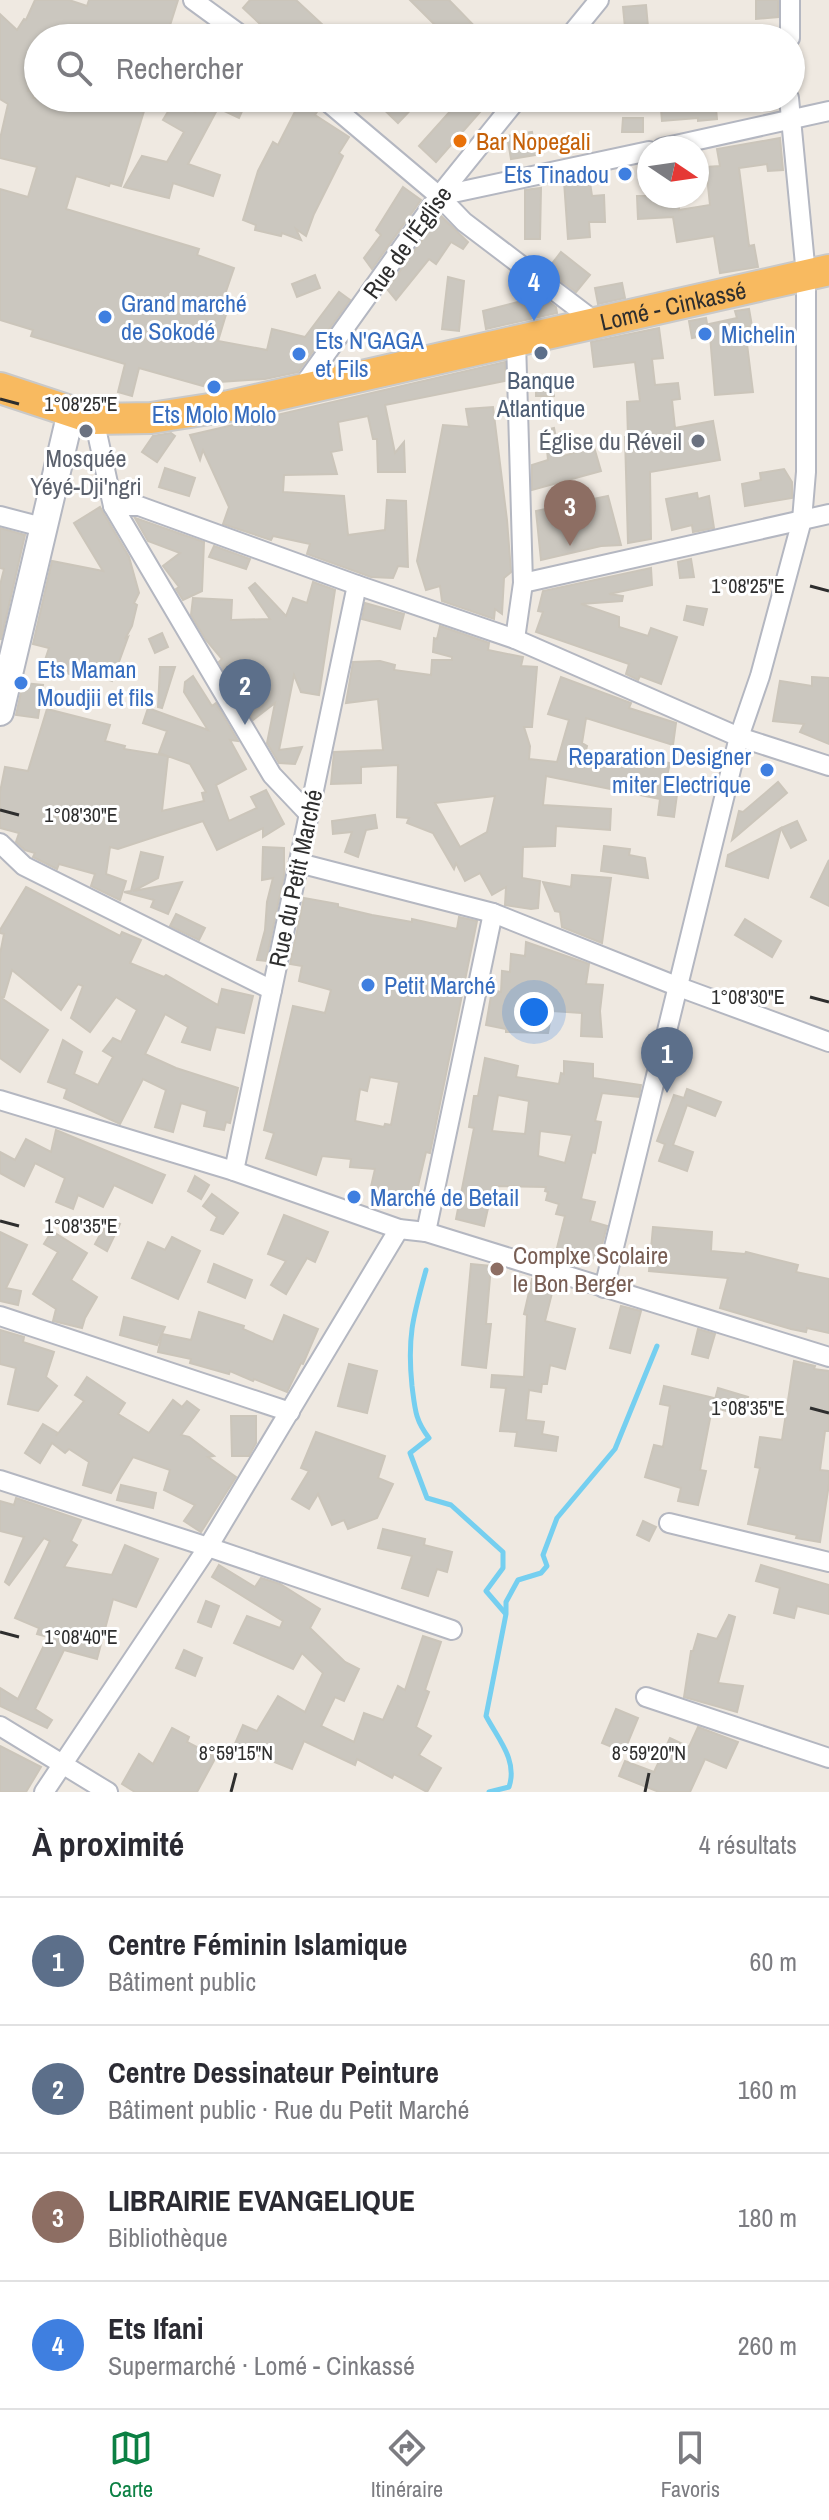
<!DOCTYPE html>
<html lang="fr">
<meta charset="utf-8">
<style>
:root{--surface:#fff;--page:#f7f7f7;--text:#2b2b33;--muted:#7c7c81;--line:#e1e1e2;--accent:#0b8043}
body{margin:0;font-family:"Archivo Narrow",sans-serif;background:var(--page);color:var(--text)}
.compass{position:absolute;left:637px;top:136px;width:72px;height:72px;border-radius:50%;background:var(--surface);box-shadow:0 2px 6px #0004;rotate:103deg}
.you{position:absolute;left:534px;top:1012px;width:28px;height:28px;margin:-20px;border:6px solid #fff;border-radius:50%;background:#1a73e8;box-shadow:0 0 0 12px #1a73e833}
.badge{display:grid;place-items:center;width:52px;height:52px;border-radius:50%;background:var(--accent);color:#fff;font-size:26px;font-weight:700}
.pin{position:absolute;translate:-50% -66px;filter:drop-shadow(0 2px 4px #0008)}
.pin::after{content:'';position:absolute;top:42px;width:28px;height:24px;background:inherit;clip-path:polygon(0 0,100% 0,50% 100%)}
.list{margin:0;padding:0;list-style:none}
h2{display:flex;justify-content:space-between;align-items:center;height:104px;margin:0;padding:0 32px;font-size:34px}
h2 small{font-size:26px;font-weight:400;color:var(--muted)}
.list li{display:grid;grid-template-columns:52px 1fr auto;gap:24px;align-items:center;box-sizing:border-box;height:128px;padding:0 32px;border-top:2px solid var(--line)}
.list b{display:block;font-size:30px;white-space:nowrap}
.list p{margin:0;font-size:26px;white-space:nowrap;color:var(--muted)}
.list em{font-size:26px;font-style:normal;color:var(--muted)}
.icon{flex:none;width:44px;height:44px;fill:none;stroke:currentColor;stroke-width:2;stroke-linecap:round;stroke-linejoin:round}
.map{position:relative;flex:none;width:829px;height:1792px;overflow:hidden}
.search{position:absolute;background:var(--surface);box-shadow:0 2px 6px #0004;left:24px;right:24px;top:24px;height:88px;display:flex;align-items:center;gap:20px;box-sizing:border-box;padding:0 28px;border-radius:44px;color:var(--muted);font-size:30px}
.sheet{height:616px;background:var(--surface)}
nav{display:flex;justify-content:space-around;align-items:center;box-sizing:border-box;height:112px;border-top:2px solid var(--line);background:var(--surface);font-size:22px;color:var(--muted)}
nav a{display:grid;justify-items:center;gap:4px}
nav .on{color:var(--accent)}
.map>svg:first-child{display:block}
.lines{fill:none;stroke-linecap:round;stroke-linejoin:round}
.stream{stroke:#75cff0;stroke-width:5}
.building{fill:#cbc7bf;stroke:#cbc5ba;stroke-width:2;fill-rule:evenodd}
.minor-casing{stroke:#b4b7c1;stroke-width:22}
.secondary-casing{stroke:#b4b7c1;stroke-width:30}
.trunk-casing{stroke:#c9c9c9;stroke-width:34}
.minor{stroke:#fff;stroke-width:18}
.secondary{stroke:#fff;stroke-width:26}
.trunk{stroke:#f8ba60;stroke-width:30}
.ticks{fill:none;stroke:#2e2e2e;stroke-width:3}
.food-dot{fill:#e8710a;stroke:#fff;stroke-width:3}
.shop-dot{fill:#3f7fe0;stroke:#fff;stroke-width:3}
.service-dot{fill:#5c6f8a;stroke:#fff;stroke-width:3}
.worship-dot{fill:#6b7280;stroke:#fff;stroke-width:3}
.education-dot{fill:#8d6e63;stroke:#fff;stroke-width:3}
.labels{text-anchor:middle;dominant-baseline:central;stroke-width:6;stroke-linejoin:round;paint-order:stroke}
.food-label{font-size:24px;fill:#c56008;stroke:#fff;text-anchor:start}
.shop-label{font-size:24px;fill:#366cbe;stroke:#fff;text-anchor:start}
.street-label{font-size:24px;fill:#2e2e2e;stroke:#fff}
.service-label{font-size:24px;fill:#4e5e75;stroke:#fff}
.worship-label{font-size:24px;fill:#5b616d;stroke:#fff;text-anchor:end}
.education-label{font-size:24px;fill:#785e54;stroke:#fff;text-anchor:start}
.ticks-label{font-size:20px;text-anchor:middle;fill:#2e2e2e;stroke:#fff;stroke-width:6;stroke-linejoin:round;paint-order:stroke}
</style>
<div class="map">
<svg width="829" height="1792" viewBox="0 0 829 1792">
<rect width="100%" height="100%" fill="#efe9e1"/>
<g class="lines">
<g class="stream">
<path d="M426 1270C413 1317 407 1337 412 1386 415 1409 415 1420 429 1438L410 1453 427 1498 451 1505 503 1552V1568L486 1591 505 1613"/>
<path d="M489 1792 509 1787C518 1760 498 1739 486 1716L506 1614V1602L518 1580 541 1573 547 1566 543 1555 557 1518 615 1449 657 1346"/>
</g>
</g>
<g class="building">
<polygon points="35,0 69,0 87,6 89,0 178,0 166,38 38,38 38,72 28,91 34,92 33,98 148,98 121,186 110,183 109,186 76,176 66,209 199,249 197,255 234,268 221,306 228,308 218,341 267,350 272,329 305,337 339,292 350,300 298,372 265,379 204,383 203,386 139,368 132,396 118,392 125,364 31,336 33,330 0,320 0,189 28,197 37,167 0,158 0,139 8,104 0,99 0,14 17,30 24,19 26,20"/>
<polygon points="250,0 296,0 324,26 313,38 275,38 243,8"/>
<polygon points="410,0 449,0 486,38 448,38"/>
<polygon points="756,0 778,0 778,17 756,19"/>
<polygon points="646,5 649,38 626,38 623,7"/>
<polygon points="199,98 248,98 239,118 218,108 188,164 220,175 213,196 173,183 169,198 124,187 142,156 167,162 184,132 163,120 175,100 195,112 201,99"/>
<polygon points="372,98 422,98 398,123"/>
<polygon points="462,98 481,98 487,104 436,162 419,146"/>
<polygon points="660,98 715,98 717,119 698,121 698,118 662,121"/>
<polygon points="301,100 318,110 315,115 349,137 339,153 343,156 314,214 306,236 296,229 301,240 282,233 281,236 255,230 256,225 243,220 258,171 273,142 278,145"/>
<polygon points="623,118 643,118 643,132 622,132"/>
<polygon points="532,132 536,155 511,159 507,136"/>
<polygon points="780,138 783,170 768,171 767,164 739,168 749,246 754,245 758,267 720,273 714,236 677,242 673,217 638,219 637,196 678,196 679,210 710,205 706,167 720,166 717,149"/>
<polygon points="589,176 592,196 604,195 605,222 589,222 590,237 568,239 564,181"/>
<polygon points="403,187 421,200 372,269 364,258 381,235 376,230"/>
<polygon points="541,188 540,239 525,239 525,190"/>
<polygon points="440,215 468,242 463,249 451,242 436,264 429,259 396,300 387,289"/>
<polygon points="561,252 590,275 576,292 547,270"/>
<polygon points="315,275 320,288 297,297 292,284"/>
<polygon points="448,277 464,281 459,331 442,329"/>
<polygon points="622,283 625,298 598,304 595,288"/>
<polygon points="541,296 556,307 557,313 486,329 483,311"/>
<polygon points="749,309 752,326 745,328 753,392 715,395 709,324 737,318 735,311"/>
<polygon points="706,318 709,335 692,338 689,321"/>
<polygon points="659,328 663,358 652,359 655,385 678,383 680,399 672,400 675,428 713,421 720,460 650,472 651,539 628,543 625,437 628,437 627,402 640,401 635,362 594,367 591,342"/>
<polygon points="505,362 505,381 385,405 395,453 404,442 405,472 378,472 377,439 373,439 368,416 338,422 342,450 331,452 337,474 284,475 283,492 344,496 348,535 385,530 387,500 406,501 408,567 398,566 393,578 371,577 307,554 310,544 273,536 271,540 223,524 229,507 203,450 200,460 190,435"/>
<polygon points="536,378 553,378 554,396 536,396"/>
<polygon points="493,407 507,520 511,572 504,578 502,614 495,609 494,619 442,601 440,586 426,590 417,561 443,425 469,427 466,409"/>
<polygon points="554,428 560,457 594,447 601,471 532,490 532,465 548,460 545,430"/>
<polygon points="171,433 175,436 157,462 142,452 153,436"/>
<polygon points="165,468 195,478 189,496 159,487"/>
<polygon points="784,469 792,482 792,498 745,506 742,484 761,480 760,473"/>
<polygon points="697,493 698,499 709,496 714,528 693,532 692,525 672,530 666,499"/>
<polygon points="608,496 621,545 601,546 541,560 536,511"/>
<polygon points="100,507 129,557 139,593 134,603 137,605 132,626 125,639 128,637 112,681 76,668 73,675 43,666 49,648 33,644 52,561 103,571 74,523"/>
<polygon points="135,518 204,542 202,591 183,600 176,589 179,587 163,566 180,553 148,541"/>
<polygon points="0,528 25,535 1,640 0,585 4,569 0,568"/>
<polygon points="214,546 250,559 246,569 209,557"/>
<polygon points="691,559 694,577 680,578 678,562"/>
<polygon points="651,568 652,585 609,594 623,596 622,601 581,604 619,617 619,627 648,636 651,628 677,637 661,684 640,676 638,680 626,674 629,664 536,632 543,612 538,611 543,591"/>
<polygon points="313,582 335,590 319,695 301,692 294,675 279,750 302,747 295,764 279,763 267,743 275,703 253,720 219,662 222,659 206,640 191,615 193,598 232,600 231,620 270,619 249,588 255,583 286,616 293,598 307,603"/>
<polygon points="365,603 404,614 400,629 362,619"/>
<polygon points="687,606 707,609 703,625 684,620"/>
<path d="M440 626 489 643 488 650 523 657 521 666 537 667 532 727H524L530 746 529 759 557 762 569 720 548 714 561 677 631 703 629 708 676 723 673 745 586 718 582 743 587 746 586 750 670 763 665 785 678 787 674 817 658 815 660 799 546 776 543 805 611 809 610 830 556 826 555 846 523 847 522 878 540 881 538 908 531 909 505 905 506 887 492 895 480 873 465 881 456 863 454 869 433 833 407 823 409 818 397 817 398 765 361 767V783L331 784 334 752 383 750 378 699 346 703 353 662 380 661 395 665 394 670 431 675 432 660H452V657L433 652 434 638 437 639ZM495 796 487 832 460 847 435 803Z"/>
<polygon points="162,633 168,647 155,653 149,639"/>
<polygon points="160,667 175,667 162,708 158,707"/>
<polygon points="193,676 212,706 216,703 238,741 230,740 246,769 216,785 229,821 257,808 251,797 266,790 284,824 263,837 263,828 217,850 203,821 118,849 110,847 106,874 126,881 120,900 91,886 95,874 59,864 57,869 33,857 35,853 25,850 16,842 19,833 0,828 0,792 5,767 28,771 47,709 110,725 105,741 125,746 124,749 168,756 162,811 204,801 202,793 206,792 190,764 159,753 167,731 143,723 148,708 208,730 184,692 185,682"/>
<polygon points="812,677 829,678 829,744 800,732 804,724 773,721 780,681 812,686"/>
<polygon points="23,683 43,685 38,718 16,715"/>
<polygon points="778,782 787,793 732,840 739,811 743,812"/>
<polygon points="375,815 377,828 366,830 358,857 345,852 352,832 333,834 332,821"/>
<polygon points="797,821 806,840 791,848 781,828"/>
<polygon points="781,828 768,878 726,866 728,855"/>
<polygon points="604,846 630,849 629,855 645,858 648,878 601,871"/>
<polygon points="263,847 284,848 284,876 266,961 257,960 265,930 267,902 273,878 262,880"/>
<polygon points="141,852 163,857 158,878 133,891 182,882 168,914 151,907 154,900 124,892 131,891"/>
<polygon points="829,860 829,906 811,897"/>
<polygon points="572,875 611,878 602,943 562,927 560,912 555,911 543,882 571,887"/>
<polygon points="26,887 120,936 122,932 141,940 130,963 164,977 166,975 218,1005 222,989 253,996 244,1033 216,1027 210,1050 182,1042 188,1027 165,1014 145,1054 176,1068 238,1088 230,1123 226,1122 224,1130 204,1126 207,1111 181,1103 173,1132 155,1127 166,1090 143,1079 120,1124 64,1098 67,1089 48,1082 63,1040 82,1052 74,1074 98,1085 113,1057 103,1051 113,1038 121,1042 137,1010 116,997 90,1032 71,1018 83,986 78,984 61,1010 12,970 4,997 0,997 0,954 4,934 0,933 0,930"/>
<path d="M304 898 338 904V907L372 915 412 922V919L457 929 459 917 477 921 430 1153 426 1152 414 1203 370 1191 375 1169 350 1167 351 1159 322 1156 316 1175 266 1158 274 1133 264 1130 293 1006 325 1013 331 990 299 981 302 966 290 964ZM370 1077 399 1082 391 1125 385 1124 384 1127 355 1121 360 1089 367 1091Z"/>
<polygon points="176,914 205,928 199,940 170,926"/>
<polygon points="745,919 781,941 772,957 735,935"/>
<polygon points="526,942 589,964 586,984 603,985 600,1011 602,1037 581,1036 582,1013 552,1011 548,1033 506,1032 506,1029 486,1025 492,990 501,992 502,971 510,972 511,954 525,956"/>
<polygon points="0,997 48,1030 20,1072 0,1058"/>
<path d="M485 1058 518 1066 516 1077 559 1084 561 1073 564 1074V1061L593 1064V1078L641 1085 639 1097 602 1093 595 1121 601 1122 595 1153 592 1152 581 1199 595 1202 590 1221 607 1226 598 1260 581 1254 579 1261 555 1256 565 1216 556 1214 559 1204 546 1200 548 1192 545 1191 546 1187 493 1186 484 1226 456 1219 474 1128 469 1127 474 1096H478ZM498 1095 529 1101 525 1134 492 1131ZM540 1131 572 1135 565 1163 538 1156Z"/>
<polygon points="687,1089 721,1102 715,1116 687,1105 673,1145 693,1152 687,1171 659,1161 665,1144 657,1141 674,1095 684,1098"/>
<polygon points="56,1130 165,1175 152,1203 114,1185 103,1207 78,1195 73,1209 56,1202 65,1178 35,1163 24,1186 0,1173 0,1152 15,1160 26,1139 51,1152"/>
<polygon points="195,1176 209,1185 201,1199 188,1191"/>
<polygon points="212,1194 238,1213 223,1234 211,1230 217,1217 203,1206"/>
<polygon points="284,1215 328,1232 315,1262 307,1258 286,1294 271,1285 286,1261 268,1254"/>
<polygon points="109,1218 120,1224 107,1251 95,1244"/>
<polygon points="653,1227 712,1232 711,1251 745,1254 746,1252 798,1265 796,1272 829,1279 829,1333 807,1328 806,1332 791,1329 720,1308 728,1278 649,1271"/>
<polygon points="52,1231 87,1253 71,1280 97,1297 85,1318 82,1328 53,1321 56,1309 33,1294 58,1252 44,1244"/>
<polygon points="0,1232 27,1245 6,1288 21,1291 18,1305 0,1301"/>
<polygon points="172,1237 200,1251 178,1299 132,1278 148,1242 165,1250"/>
<polygon points="214,1264 252,1280 245,1298 208,1282"/>
<polygon points="471,1264 491,1266 486,1324 491,1324 486,1368 462,1365"/>
<polygon points="532,1279 554,1285 545,1321 575,1329 565,1369 550,1365 547,1384 542,1384 541,1392 529,1390 526,1420 544,1422 542,1434 558,1437 556,1451 515,1446 517,1432 500,1431 506,1388 491,1387 492,1375 524,1377 527,1315 524,1314"/>
<polygon points="621,1306 641,1311 630,1353 610,1348"/>
<polygon points="199,1312 244,1326 243,1329 273,1342 284,1315 318,1329 303,1364 301,1363 287,1392 254,1379 253,1381 230,1371 229,1374 190,1363 191,1359 158,1352 162,1334 191,1340"/>
<polygon points="124,1317 165,1327 157,1345 120,1335"/>
<polygon points="698,1329 715,1334 708,1358 692,1354"/>
<polygon points="0,1330 24,1337 23,1342 54,1352 46,1377 57,1386 38,1411 8,1404 16,1368 0,1364"/>
<polygon points="794,1361 815,1366 814,1369 829,1371 829,1431 825,1431 820,1470 829,1471 829,1484 820,1542 796,1538 797,1535 748,1524 760,1468 755,1467 760,1437 782,1440"/>
<polygon points="349,1364 377,1371 367,1413 338,1406"/>
<polygon points="87,1377 125,1403 118,1414 149,1433 173,1400 182,1407 187,1401 199,1410 181,1435 189,1437 214,1456 208,1457 236,1477 201,1532 184,1521 195,1505 164,1490 170,1470 133,1457 111,1493 83,1485 89,1462 69,1449 65,1453 52,1443 40,1463 25,1453 43,1424 58,1433 56,1436 84,1401 75,1395"/>
<polygon points="664,1386 714,1398 700,1470 706,1471 698,1505 678,1501 681,1488 645,1477 654,1445 663,1447 670,1406 660,1404"/>
<polygon points="718,1388 748,1397 743,1416 713,1407"/>
<polygon points="231,1416 256,1416 256,1443 249,1456 232,1456"/>
<polygon points="316,1432 385,1456 378,1478 393,1484 377,1518 348,1529 344,1520 332,1525 318,1494 309,1509 292,1499 309,1471 301,1468"/>
<polygon points="121,1485 156,1493 153,1508 117,1500"/>
<polygon points="16,1498 81,1520 71,1541 77,1545 64,1567 112,1575 125,1545 158,1559 136,1607 113,1599 97,1659 64,1650 35,1709 52,1720 47,1728 0,1706 0,1688 18,1699 48,1637 37,1634 39,1628 15,1618 50,1541 44,1538 9,1585 5,1582 24,1537 0,1531 0,1501 14,1505"/>
<polygon points="643,1521 656,1527 649,1541 637,1535"/>
<polygon points="383,1529 425,1539 424,1545 452,1552 447,1572 437,1569 428,1596 402,1588 412,1556 378,1548"/>
<polygon points="219,1565 255,1587 261,1578 280,1584 320,1609 310,1628 345,1662 359,1669 344,1701 335,1697 321,1726 354,1742 364,1713 383,1720 398,1686 405,1690 423,1636 441,1642 425,1690 429,1692 416,1727 431,1736 419,1755 441,1768 427,1792 394,1774 392,1778 357,1759 355,1765 304,1741 292,1769 234,1746 243,1725 257,1731 278,1696 305,1712 323,1673 302,1653 293,1669 234,1643 247,1616 280,1628 283,1621 212,1577"/>
<polygon points="761,1565 829,1585 829,1614 797,1606 794,1618 774,1613 780,1588 756,1581"/>
<polygon points="206,1601 219,1606 211,1627 198,1622"/>
<polygon points="729,1615 735,1617 718,1683 743,1686 737,1712 684,1697 691,1651 693,1651 698,1634 717,1639"/>
<polygon points="184,1650 202,1658 195,1676 176,1668"/>
<polygon points="616,1709 638,1718 624,1752 602,1743"/>
<polygon points="698,1727 738,1742 726,1768 705,1759 690,1792 659,1792 619,1776 625,1761 654,1772 670,1738 689,1747"/>
<polygon points="172,1728 189,1737 187,1742 216,1757 197,1792 135,1792 122,1784 139,1754 153,1764"/>
<polygon points="0,1746 41,1767 26,1792 0,1792"/>
</g>
<g class="lines">
<defs>
<g id="minor">
<polyline points="193,0 245,38"/>
<polyline points="790,0 790,38"/>
<polyline points="568,38 599,0"/>
<polyline points="323,98 439,196 464,222 597,323"/>
<polyline points="662,148 829,111"/>
<polyline points="439,196 649,151"/>
<polyline points="300,390 439,196 518,98"/>
<polyline points="94,419 113,506 139,506 357,585 515,639 739,737 829,766"/>
<polyline points="113,506 272,775 308,813"/>
<polyline points="0,516 46,528"/>
<polyline points="523,583 829,514"/>
<polyline points="515,639 523,583 516,341"/>
<polyline points="0,843 24,866 272,990"/>
<polyline points="299,863 493,913 679,987 829,1042"/>
<polyline points="0,1100 234,1171 399,1229 426,1232 829,1357"/>
<polyline points="234,1171 357,585"/>
<polyline points="426,1232 493,913"/>
<polyline points="604,1288 739,737 760,676 802,520 806,472 806,275 789,98"/>
<polyline points="0,1316 290,1412"/>
<polyline points="0,1480 208,1547 452,1630"/>
<polyline points="669,1523 829,1562"/>
<polyline points="646,1697 829,1758"/>
<polyline points="0,1726 108,1792"/>
<polyline points="44,1792 208,1547 399,1229"/>
</g>
<polyline id="secondary" points="0,712 71,412"/>
<g id="trunk">
<path id="s1" d="M0 388 94 419 151 418 229 406 829 270"/>
</g>
</defs>
<use href="#minor" class="minor-casing"/>
<use href="#secondary" class="secondary-casing"/>
<use href="#trunk" class="trunk-casing"/>
<use href="#minor" class="minor"/>
<use href="#secondary" class="secondary"/>
<use href="#trunk" class="trunk"/>
</g>
<path class="ticks" d="M0 399 19 404M810 586 829 591M0 810 19 815M810 997 829 1002M0 1221 19 1226M810 1408 829 1413M0 1632 19 1637M231 1792 236 1773M645 1792 649 1773"/>
<circle class="food-dot" cx="460" cy="141" r="8"/>
<g class="shop-dot">
<circle cx="625" cy="174" r="8"/>
<circle cx="105" cy="317" r="8"/>
<circle cx="705" cy="334" r="8"/>
<circle cx="299" cy="354" r="8"/>
<circle cx="214" cy="387" r="8"/>
<circle cx="21" cy="683" r="8"/>
<circle cx="767" cy="770" r="8"/>
<circle cx="368" cy="985" r="8"/>
<circle cx="354" cy="1197" r="8"/>
</g>
<circle class="service-dot" cx="541" cy="353" r="8"/>
<g class="worship-dot">
<circle cx="86" cy="431" r="8"/>
<circle cx="698" cy="441" r="8"/>
</g>
<circle class="education-dot" cx="497" cy="1269" r="8"/>
<g class="labels">
<g class="food-label">
<text x="476" y="141">Bar Nopegali</text>
</g>
<g class="shop-label">
<text x="609" y="174" text-anchor="end">Ets Tinadou</text>
<text x="121" y="303">Grand marché<tspan x="121" dy="28">de Sokodé</tspan></text>
<text x="721" y="334">Michelin</text>
<text x="315" y="340">Ets N'GAGA<tspan x="315" dy="28">et Fils</tspan></text>
<text x="214" y="414" text-anchor="middle">Ets Molo Molo</text>
<text x="37" y="669">Ets Maman<tspan x="37" dy="28">Moudjii et fils</tspan></text>
<text x="751" y="756" text-anchor="end">Reparation Designer<tspan x="751" dy="28">miter Electrique</tspan></text>
<text x="384" y="985">Petit Marché</text>
<text x="370" y="1197">Marché de Betail</text>
</g>
<g class="street-label">
<text transform="translate(407 242) rotate(-54)">Rue de l'Église</text>
<text stroke="none"><textPath href="#s1" startOffset="690">Lomé - Cinkassé</textPath></text>
<text transform="translate(295 878) rotate(-78)">Rue du Petit Marché</text>
</g>
<g class="service-label">
<text x="541" y="380">Banque<tspan x="541" dy="28">Atlantique</tspan></text>
</g>
<g class="worship-label">
<text x="682" y="441">Église du Réveil</text>
<text x="86" y="458" text-anchor="middle">Mosquée<tspan x="86" dy="28">Yéyé-Dji'ngri</tspan></text>
</g>
<g class="education-label">
<text x="513" y="1255">Complxe Scolaire<tspan x="513" dy="28">le Bon Berger</tspan></text>
</g>
</g>
<g class="ticks-label">
<text x="81" y="411">1°08'25"E</text>
<text x="748" y="593">1°08'25"E</text>
<text x="81" y="822">1°08'30"E</text>
<text x="748" y="1004">1°08'30"E</text>
<text x="81" y="1233">1°08'35"E</text>
<text x="748" y="1415">1°08'35"E</text>
<text x="81" y="1644">1°08'40"E</text>
<text x="236" y="1760">8°59'15"N</text>
<text x="649" y="1760">8°59'20"N</text>
</g>
</svg>
<svg class="compass" viewBox="-18 -18 36 36"><path d="M0-13l5 13h-10z" fill="#e53935"/><path d="M0 13l5-13h-10z" fill="#7c7c81"/></svg>
<div class="you"></div>
<div class="pin badge" style="left:667px;top:1093px;background:#5c6f8a">1</div>
<div class="pin badge" style="left:245px;top:725px;background:#5c6f8a">2</div>
<div class="pin badge" style="left:570px;top:546px;background:#8d6e63">3</div>
<div class="pin badge" style="left:534px;top:321px;background:#3f7fe0">4</div>
<div class="search"><svg class="icon" aria-label="search" viewBox="0 0 24 24"><circle cx="10" cy="10" r="6"/><path d="M15 15l6 6"/></svg>Rechercher</div>
</div>
<section class="sheet">
<h2>À proximité<small>4 résultats</small></h2>
<ul class="list">
<li><span class="badge" style="background:#5c6f8a">1</span><div><b>Centre Féminin Islamique</b><p>Bâtiment public</p></div><em>60 m</em></li>
<li><span class="badge" style="background:#5c6f8a">2</span><div><b>Centre Dessinateur Peinture</b><p>Bâtiment public · Rue du Petit Marché</p></div><em>160 m</em></li>
<li><span class="badge" style="background:#8d6e63">3</span><div><b>LIBRAIRIE EVANGELIQUE</b><p>Bibliothèque</p></div><em>180 m</em></li>
<li><span class="badge" style="background:#3f7fe0">4</span><div><b>Ets Ifani</b><p>Supermarché · Lomé - Cinkassé</p></div><em>260 m</em></li>
</ul>
</section>
<nav>
<a class="on"><svg class="icon" aria-label="map" viewBox="0 0 24 24"><path d="M3 6l6-2 6 2 6-2v14l-6 2-6-2-6 2zM9 4v14M15 6v14"/></svg>Carte</a>
<a><svg class="icon" aria-label="directions" viewBox="0 0 24 24"><path d="M12 3l9 9-9 9-9-9zM9 14v-3h6M13 9l2 2-2 2"/></svg>Itinéraire</a>
<a><svg class="icon" aria-label="saved" viewBox="0 0 24 24"><path d="M7 4h10v16l-5-4-5 4z"/></svg>Favoris</a>
</nav>
